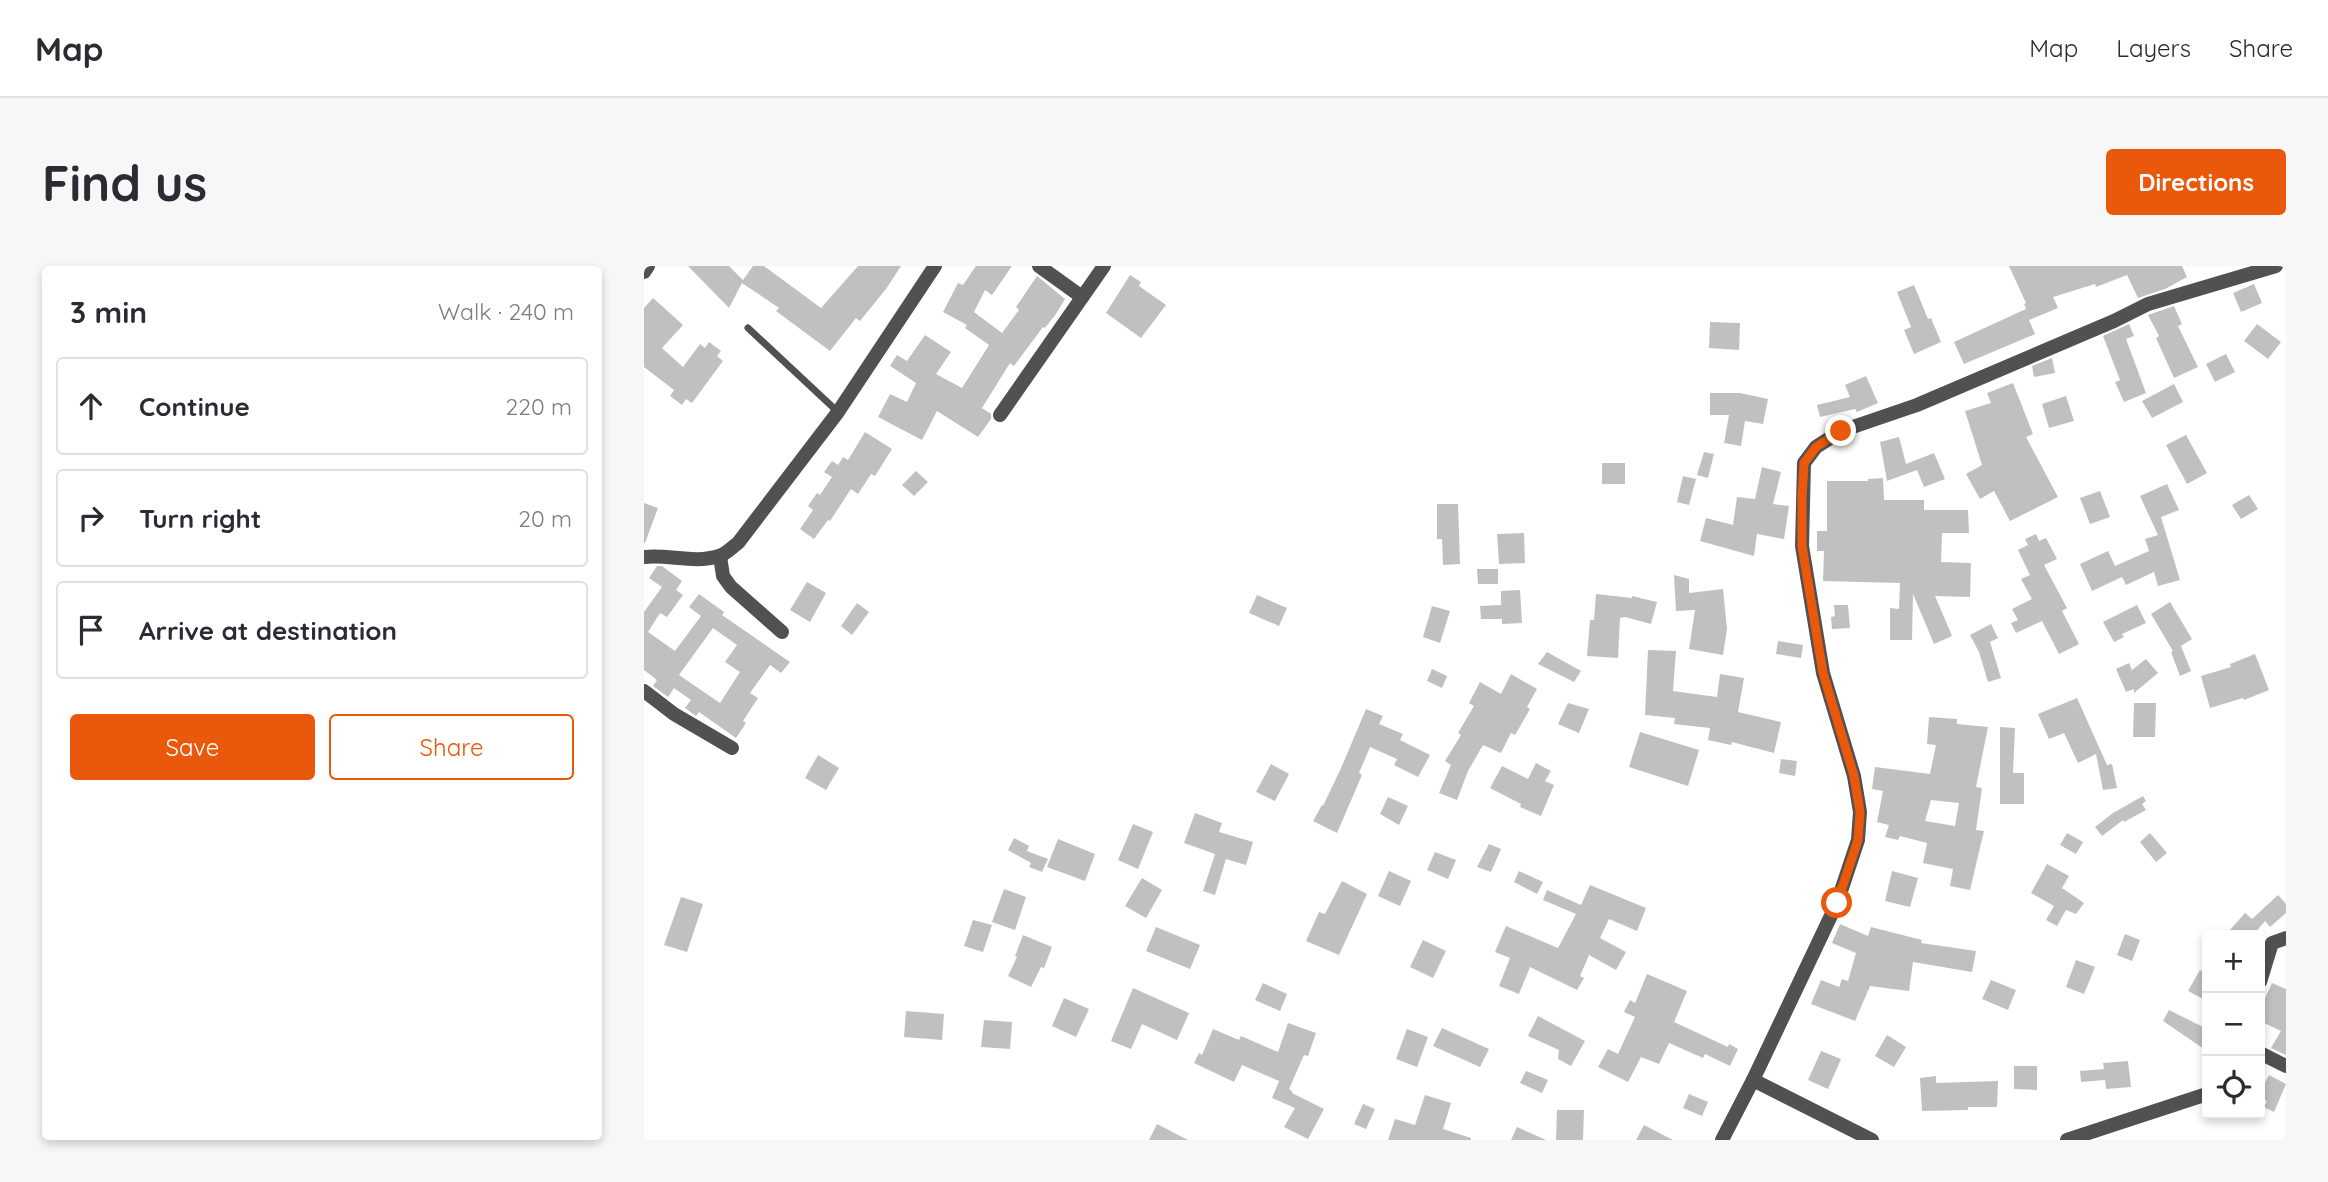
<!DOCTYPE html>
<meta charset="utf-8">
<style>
:root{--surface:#fff;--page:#f7f7f7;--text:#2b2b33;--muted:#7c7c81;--line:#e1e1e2;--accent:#ea580c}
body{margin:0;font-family:Quicksand,sans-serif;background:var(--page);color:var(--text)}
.controls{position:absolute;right:21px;bottom:21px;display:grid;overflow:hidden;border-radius:7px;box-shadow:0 4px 10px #0003}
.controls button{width:63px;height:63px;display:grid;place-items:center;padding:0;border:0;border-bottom:2px solid var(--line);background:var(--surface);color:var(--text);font:35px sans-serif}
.stop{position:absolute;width:21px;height:21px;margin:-16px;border:5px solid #ea580c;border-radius:50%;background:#fff}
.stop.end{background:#ea580c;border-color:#fff;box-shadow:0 2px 7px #0008}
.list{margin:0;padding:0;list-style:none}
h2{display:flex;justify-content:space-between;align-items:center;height:91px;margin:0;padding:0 28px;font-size:30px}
h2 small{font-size:23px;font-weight:400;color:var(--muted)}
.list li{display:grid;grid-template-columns:46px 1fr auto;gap:21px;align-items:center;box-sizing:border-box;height:98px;margin:0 14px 14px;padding:0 14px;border:2px solid var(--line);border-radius:7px}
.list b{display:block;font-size:26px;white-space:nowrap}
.list em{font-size:23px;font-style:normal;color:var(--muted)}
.actions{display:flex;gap:14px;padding:21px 28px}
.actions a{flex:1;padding:16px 0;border:2px solid var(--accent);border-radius:7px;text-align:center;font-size:24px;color:var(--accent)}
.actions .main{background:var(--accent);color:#fff}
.icon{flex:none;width:38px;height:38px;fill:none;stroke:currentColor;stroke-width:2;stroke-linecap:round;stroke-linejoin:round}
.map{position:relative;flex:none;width:1642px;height:874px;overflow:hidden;border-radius:7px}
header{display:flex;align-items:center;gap:42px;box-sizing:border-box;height:98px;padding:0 35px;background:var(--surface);border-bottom:2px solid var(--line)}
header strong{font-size:33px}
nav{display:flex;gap:38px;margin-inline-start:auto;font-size:24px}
.intro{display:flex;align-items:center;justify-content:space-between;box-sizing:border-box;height:168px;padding:0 42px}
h1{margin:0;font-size:49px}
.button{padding:18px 32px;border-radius:7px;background:var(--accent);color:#fff;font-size:24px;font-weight:700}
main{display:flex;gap:42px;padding:0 42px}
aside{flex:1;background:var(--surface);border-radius:7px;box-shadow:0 4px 10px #0003}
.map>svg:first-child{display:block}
.building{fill:#c0c0c0;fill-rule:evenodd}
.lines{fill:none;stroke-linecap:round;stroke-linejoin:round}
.service{stroke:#515151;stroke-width:7}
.minor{stroke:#515151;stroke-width:14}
.route{stroke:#ea580c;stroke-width:9}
</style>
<header>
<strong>Map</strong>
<nav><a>Map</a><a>Layers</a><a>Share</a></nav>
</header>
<div class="intro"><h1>Find us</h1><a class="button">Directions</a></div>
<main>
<aside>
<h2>3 min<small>Walk · 240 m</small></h2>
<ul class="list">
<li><svg class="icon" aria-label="ahead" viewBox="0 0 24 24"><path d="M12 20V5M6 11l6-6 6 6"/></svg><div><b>Continue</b></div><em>220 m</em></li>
<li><svg class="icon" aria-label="right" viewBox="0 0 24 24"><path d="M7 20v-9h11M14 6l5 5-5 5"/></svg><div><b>Turn right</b></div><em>20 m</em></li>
<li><svg class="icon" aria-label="arrive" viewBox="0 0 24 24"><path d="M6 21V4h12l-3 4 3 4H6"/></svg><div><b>Arrive at destination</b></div></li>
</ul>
<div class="actions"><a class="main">Save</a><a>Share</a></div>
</aside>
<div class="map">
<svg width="1642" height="874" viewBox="0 0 1642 874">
<rect width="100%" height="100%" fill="#fff"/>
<g class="building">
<polygon points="44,0 85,0 99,14 109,0 120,0 177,42 214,0 257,0 242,23 216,55 212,52 186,85 132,45 135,42 98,17 85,42"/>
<polygon points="332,0 368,0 348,29 341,24 330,46 358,67 375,44 372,41 393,10 421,33 412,48 401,62 399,61 370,100 366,97 338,142 347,148 347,153 334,171 293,145 278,174 234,151 246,128 263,136 272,117 246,100 253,89 263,95 281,69 307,86 292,108 318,122 345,79 321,62 323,59 299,46 314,17 319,19"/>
<polygon points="1365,0 1538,0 1543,11 1521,23 1494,32 1483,9 1452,21 1451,18 1409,31 1414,42 1385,54 1391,68 1320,98 1310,76 1382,43 1380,38 1382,37"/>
<polygon points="486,9 497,16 495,20 522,39 497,72 462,47"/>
<polygon points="1610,18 1618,37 1597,46 1589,27"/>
<polygon points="1270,19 1284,53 1287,52 1297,76 1270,88 1260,64 1267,61 1253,26"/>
<polygon points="9,32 39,59 18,82 39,101 56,78 61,82 65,76 77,85 73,90 79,95 48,137 42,133 38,139 26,130 30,124 0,101 0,42"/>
<polygon points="1530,40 1538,58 1534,60 1554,101 1530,112 1512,72 1515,70 1504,49"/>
<polygon points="1066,56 1096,57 1095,84 1065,82"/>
<polygon points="1485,58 1490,70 1482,73 1502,127 1480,136 1471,116 1476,114 1459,70"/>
<polygon points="1613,58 1637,76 1624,93 1600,75"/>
<polygon points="1582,88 1591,106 1571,116 1562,98"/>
<polygon points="1408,92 1411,107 1390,111 1388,100"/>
<polygon points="1222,110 1234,137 1213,146 1211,143 1176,151 1173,139 1206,131 1201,119"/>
<polygon points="1369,117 1389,168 1382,171 1414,231 1366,255 1350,225 1336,233 1322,208 1338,199 1321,145 1347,137 1343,127"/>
<polygon points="1530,118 1539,136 1508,152 1498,135"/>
<polygon points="1066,127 1096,127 1124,133 1119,158 1101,155 1097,180 1080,177 1085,149 1066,149"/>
<polygon points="1422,130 1430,155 1405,162 1398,138"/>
<polygon points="221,166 248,183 231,210 227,208 214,228 207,223 186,255 184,254 170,273 156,263 169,244 164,240 173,227 176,229 188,211 180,206 188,195 194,199 199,191 204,194"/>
<polygon points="1542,169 1563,207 1543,218 1522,179"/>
<polygon points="1255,171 1262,198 1290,187 1301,213 1280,221 1273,204 1243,215 1236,176"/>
<polygon points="1060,186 1070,188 1064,212 1053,209"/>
<rect x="958" y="197" width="23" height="21"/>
<polygon points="1118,201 1137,206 1129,238 1145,240 1140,273 1113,268 1110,290 1056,275 1062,252 1089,259 1093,231 1111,233"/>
<polygon points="272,205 284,216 270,230 258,219"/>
<polygon points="1039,210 1052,213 1045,239 1033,236"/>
<polygon points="1239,212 1240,234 1280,234 1280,244 1324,244 1325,267 1298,267 1297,296 1327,297 1326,331 1291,330 1308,370 1290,378 1269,328 1268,374 1246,374 1246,342 1255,343 1256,317 1179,315 1180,285 1173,285 1173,265 1183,265 1183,215 1224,215 1224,213"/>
<polygon points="1523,218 1535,244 1517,251 1536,314 1514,320 1510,306 1482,319 1478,311 1448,325 1436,298 1464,285 1471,300 1505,285 1501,273 1514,269 1496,230"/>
<polygon points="1456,225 1466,251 1446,258 1436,232"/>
<polygon points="1605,229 1614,243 1597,253 1588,239"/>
<polygon points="0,237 14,242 1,277 0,277"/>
<polygon points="793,238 814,238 816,298 799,299 798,273 793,273"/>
<polygon points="880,267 881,297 855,298 853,268"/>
<polygon points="1392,268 1395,275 1402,272 1413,293 1400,299 1423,342 1418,345 1435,378 1415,388 1398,355 1372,367 1367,357 1374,354 1368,343 1388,333 1377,313 1386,309 1374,284 1384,279 1381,273"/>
<path d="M13 300H18L38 315 32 324 39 329 23 351 16 347 4 366 31 385 57 350 45 341 55 328 80 346 78 349 146 396 137 407 126 399 106 427 114 432 99 455 102 457 92 472 55 446 52 450 41 442 47 434 30 422 24 431 9 420 13 414 0 404V346L18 321 5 312ZM69 362 93 379 81 396 96 406 76 437 35 409Z"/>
<polygon points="833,303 854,303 854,318 834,318"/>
<polygon points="1030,309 1045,313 1045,327 1079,323 1083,363 1079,389 1045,383 1051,344 1032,345"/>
<polygon points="163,316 182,327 166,356 146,344"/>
<polygon points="876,324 878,357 858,358 858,353 837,353 836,340 857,339 857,325"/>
<polygon points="952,328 988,332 988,330 1013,336 1007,358 981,351 976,352 974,392 943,390 946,354 950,354"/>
<polygon points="613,329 643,342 635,360 605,347"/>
<polygon points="1526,336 1548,373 1537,380 1547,405 1536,410 1527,386 1529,385 1507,348"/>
<polygon points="213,337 225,346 208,369 197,360"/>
<polygon points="1190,339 1204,339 1206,362 1188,363 1187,351 1191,350"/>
<polygon points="1493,339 1502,357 1478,368 1480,371 1470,376 1459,356"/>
<polygon points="788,340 806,345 796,377 779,371"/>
<polygon points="1347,358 1354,372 1346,376 1357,412 1344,416 1335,386 1326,369"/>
<polygon points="1134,375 1159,379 1157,392 1132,388"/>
<polygon points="1004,384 1032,385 1029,425 1073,431 1076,408 1100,412 1094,446 1137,456 1130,487 1088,476 1087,479 1064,474 1066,462 1030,458 1031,452 1001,449"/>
<polygon points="903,386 937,405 930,416 894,398"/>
<polygon points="1611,388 1625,424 1600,434 1599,432 1566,442 1557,410 1587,401 1586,398"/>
<polygon points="1502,393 1514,407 1490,427 1490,423 1482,426 1472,403 1485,397 1488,404"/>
<polygon points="788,403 803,410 798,422 783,415"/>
<polygon points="867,408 893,423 883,441 886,443 871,469 867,467 857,487 839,479 824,505 813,534 795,527 807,499 801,495 817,469 814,467 830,440 825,437 836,416 857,428"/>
<polygon points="1433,432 1463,499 1468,498 1473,522 1459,524 1452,488 1434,497 1420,467 1405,473 1394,448"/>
<polygon points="924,437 945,443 935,467 914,458"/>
<polygon points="1490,437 1512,437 1511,471 1489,471"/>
<polygon points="722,443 739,450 735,458 759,468 756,474 786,489 774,511 750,499 753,493 726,481 715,507 718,509 693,567 669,555 678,539 679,540 698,500"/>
<path d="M1285 451 1313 453V458L1344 461 1332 521 1338 522 1332 564 1340 565 1326 624 1306 620 1309 603 1279 597 1283 577 1256 570 1254 574 1241 571 1245 559 1233 556 1239 525 1228 523 1231 501 1286 508 1292 479 1283 478ZM1287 534 1315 537 1311 560 1281 555Z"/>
<polygon points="1356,461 1371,462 1369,507 1380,507 1380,538 1356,538"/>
<polygon points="996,466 1055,484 1044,520 985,501"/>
<polygon points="174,489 195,502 182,524 161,512"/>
<polygon points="1137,493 1153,495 1151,510 1135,507"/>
<polygon points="892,497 907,505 901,515 910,519 897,550 876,541 877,538 846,522 858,500 884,513"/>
<polygon points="627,498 645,508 631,535 612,526"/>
<polygon points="1499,530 1502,535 1498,538 1502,544 1480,556 1479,554 1458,570 1451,561 1469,547"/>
<polygon points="744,531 764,540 755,559 736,548"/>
<polygon points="551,547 578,557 575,566 609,576 602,599 582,593 571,629 559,625 571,588 540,577"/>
<polygon points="489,558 509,566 494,603 474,594"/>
<polygon points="1423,567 1439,576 1432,588 1416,579"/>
<polygon points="1506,567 1523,587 1512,596 1496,576"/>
<polygon points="370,572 385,580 383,585 404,593 398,606 385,601 387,597 364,584"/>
<polygon points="414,573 451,588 441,615 403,601"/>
<polygon points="845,578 857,583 847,606 833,601"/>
<polygon points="791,586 812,594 804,613 783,604"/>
<polygon points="1403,598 1425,610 1418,622 1440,637 1432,648 1422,644 1413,660 1402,654 1410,640 1387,627"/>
<polygon points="745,605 767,615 756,640 734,630"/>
<polygon points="875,605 899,616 893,628 870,616"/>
<polygon points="1248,605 1274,612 1266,641 1241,635"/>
<polygon points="498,612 518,624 502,652 481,640"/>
<polygon points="698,615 723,628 695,689 662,675 675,646 681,648"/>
<polygon points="946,619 1002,642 993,665 965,653 956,672 982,686 972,704 945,689 936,710 940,712 933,724 886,701 875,728 855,720 866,692 851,686 862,660 914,682 932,648 899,634 903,624 937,639"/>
<polygon points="360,623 382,631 371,664 348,656"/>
<polygon points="1634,629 1642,638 1642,647 1626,661 1621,655 1609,669 1593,669 1586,664 1601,647 1608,653"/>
<polygon points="37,631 59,638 43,686 20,679"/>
<polygon points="329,654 348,659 339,686 320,680"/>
<polygon points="1196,658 1224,670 1227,661 1278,674 1277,677 1332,685 1328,706 1269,696 1265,725 1226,720 1211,755 1167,738 1177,714 1195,721 1198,713 1204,715 1212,687 1188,677"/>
<polygon points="512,661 556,679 546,703 502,685"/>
<polygon points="1481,668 1496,674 1488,695 1473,689"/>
<polygon points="379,669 408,681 400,702 397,701 387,721 364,710 373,691 371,690"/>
<polygon points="779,674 802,685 789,712 766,701"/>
<polygon points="1432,694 1451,701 1440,728 1422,721"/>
<polygon points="1556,704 1563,708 1563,735 1544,725"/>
<polygon points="1003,708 1043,725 1030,756 1084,781 1085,778 1094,783 1086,800 1061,788 1059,792 1025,777 1015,798 997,791 984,816 954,801 964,783 974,788 991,751 980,746 986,734 991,737"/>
<polygon points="1347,714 1372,724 1364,744 1338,733"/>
<polygon points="619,717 643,728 636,745 611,734"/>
<polygon points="1628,717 1642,723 1642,789 1627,782 1637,765 1616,755 1616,743"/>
<polygon points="489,722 545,747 533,774 498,758 487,783 467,775"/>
<polygon points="420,732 445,743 432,771 408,760"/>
<polygon points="1525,744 1563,763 1563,785 1519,755"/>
<polygon points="262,745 300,748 298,774 260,771"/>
<polygon points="894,750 941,775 927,800 914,793 915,784 884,770"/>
<polygon points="340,754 368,756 366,783 337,781"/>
<polygon points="644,757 672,767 664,790 660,789 645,823 648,825 648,827 680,843 664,873 640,861 651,842 628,832 635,815 598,799 590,816 550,797 555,787 558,789 569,763 595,774 597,770 634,786"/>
<polygon points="798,762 845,783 836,801 789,780"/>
<polygon points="763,763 784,771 773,801 752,793"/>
<polygon points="1243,769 1262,781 1250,801 1231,790"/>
<polygon points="1177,785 1197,793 1184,823 1164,814"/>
<polygon points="1484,795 1487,821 1462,823 1461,814 1437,816 1436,805 1460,803 1459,797"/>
<polygon points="1370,800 1393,800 1393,824 1370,823"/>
<polygon points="882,805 904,814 898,827 876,817"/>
<polygon points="1625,809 1642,818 1630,846 1620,841 1623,835 1616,831 1616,826"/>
<polygon points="1292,810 1292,817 1354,815 1353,841 1324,841 1324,844 1278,845 1276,812"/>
<polygon points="1045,828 1064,836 1058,850 1039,842"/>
<polygon points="781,829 807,837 799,863 827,872 827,874 744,874 751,853 771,859"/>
<polygon points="719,838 731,843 722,863 710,858"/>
<polygon points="913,844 940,844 939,874 912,874"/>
<polygon points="513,858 544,874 505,874"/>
<polygon points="1000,859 1029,874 992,874"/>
<polygon points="873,861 902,874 867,874"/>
</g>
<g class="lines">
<polyline class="service" points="104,62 194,146"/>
<g class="minor">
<polyline points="395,0 438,31"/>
<polyline points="0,6 4,0"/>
<polyline points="356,149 460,0"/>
<polyline points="76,290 79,310 87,321 138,366"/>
<path d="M0 291C25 288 50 298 75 290 82 288 88 281 94 277L194 146 291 0"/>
<polyline points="0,425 30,448 88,482"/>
<polyline points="1616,716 1628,677 1642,672"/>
<polyline points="1616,787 1642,800"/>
<polyline points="1109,814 1228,874"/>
<polyline points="1078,874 1109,814 1193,637 1214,574 1216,546 1210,510 1179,407 1158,280 1160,197 1172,181 1197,165 1273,139 1470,55 1504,38 1632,0"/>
<polyline points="1423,874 1563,828"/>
</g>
</g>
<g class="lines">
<polyline class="route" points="1193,637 1214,574 1216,546 1210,510 1179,407 1158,280 1158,232 1160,197 1172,181 1197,165"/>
</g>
</svg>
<div class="controls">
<button>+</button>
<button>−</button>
<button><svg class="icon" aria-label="locate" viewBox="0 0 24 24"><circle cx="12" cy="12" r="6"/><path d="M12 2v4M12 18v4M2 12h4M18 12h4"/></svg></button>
</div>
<div class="stop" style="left:1193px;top:637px"></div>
<div class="stop end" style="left:1197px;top:165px"></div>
</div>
</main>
